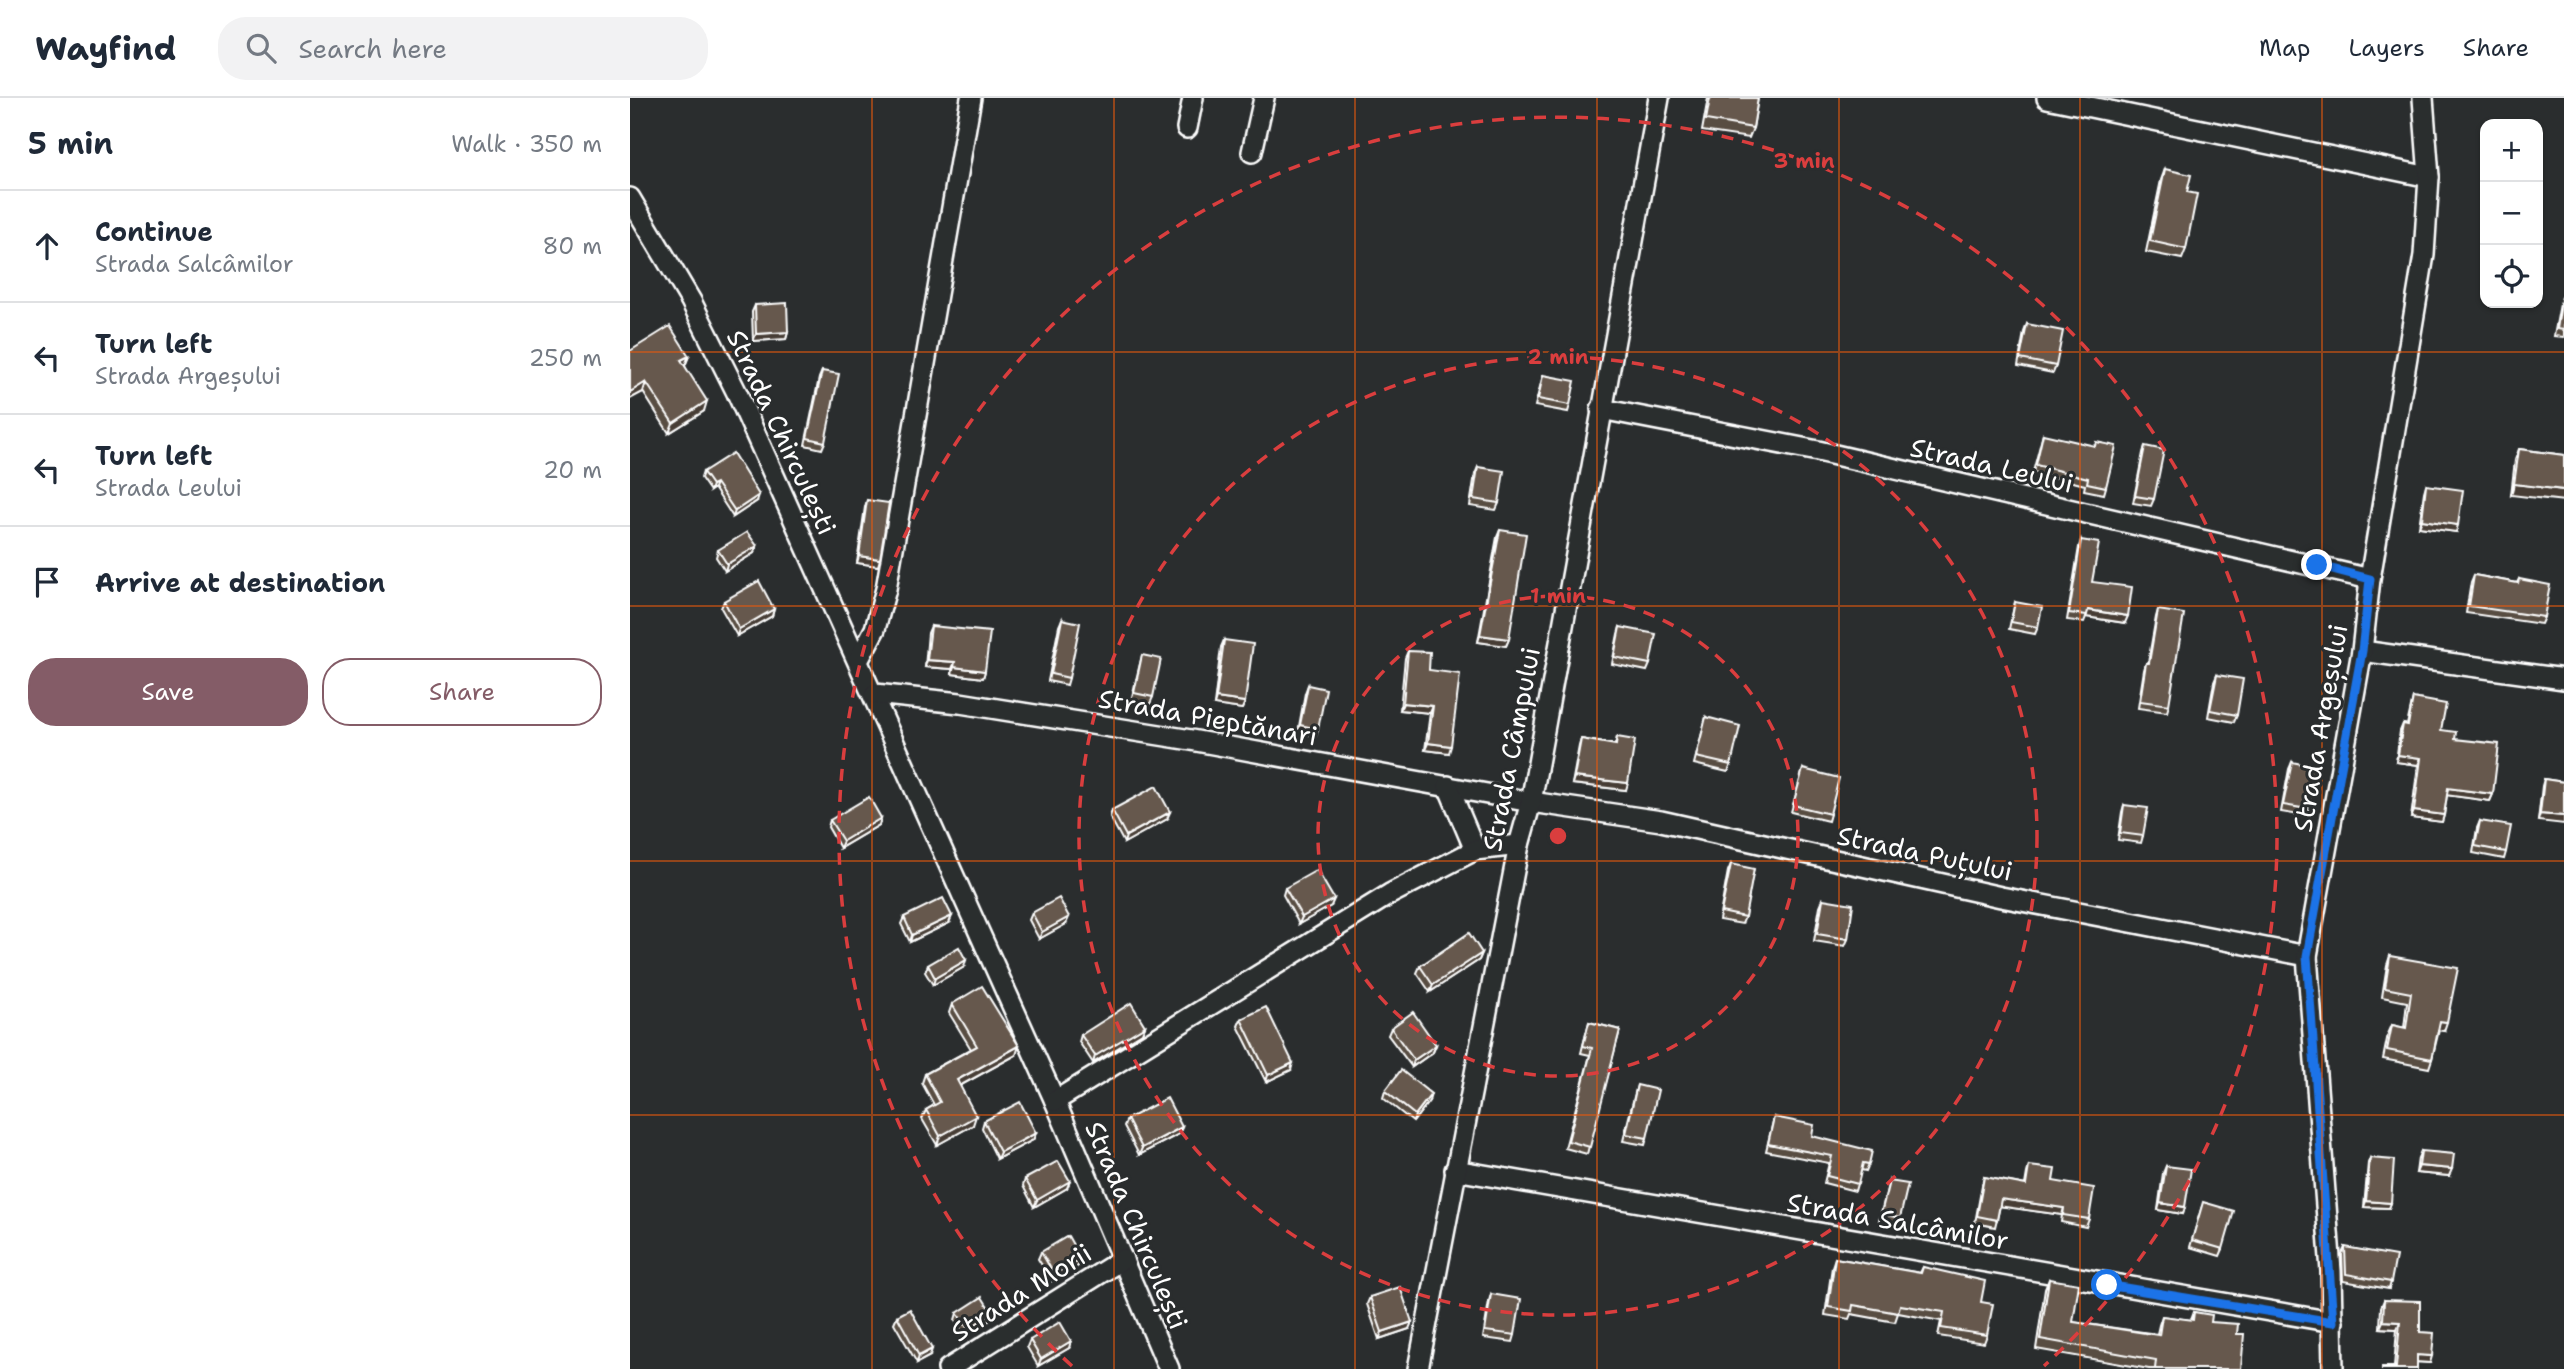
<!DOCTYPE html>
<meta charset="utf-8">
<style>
:root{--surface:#fff;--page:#f2f2f3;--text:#1f2937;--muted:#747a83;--line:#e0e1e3;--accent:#845c67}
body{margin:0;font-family:"Shantell Sans",sans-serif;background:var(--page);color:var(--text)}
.controls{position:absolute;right:21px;top:21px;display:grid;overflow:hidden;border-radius:14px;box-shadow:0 2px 5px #0004}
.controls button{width:63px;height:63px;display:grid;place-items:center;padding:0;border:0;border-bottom:2px solid var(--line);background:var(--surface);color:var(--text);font:35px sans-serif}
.stop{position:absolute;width:21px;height:21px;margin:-16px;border:5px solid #1a73e8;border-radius:50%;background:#fff}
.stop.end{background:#1a73e8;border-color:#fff;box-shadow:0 2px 7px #0008}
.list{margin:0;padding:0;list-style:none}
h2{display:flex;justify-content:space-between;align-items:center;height:91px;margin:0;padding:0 28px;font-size:30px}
h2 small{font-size:23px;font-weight:400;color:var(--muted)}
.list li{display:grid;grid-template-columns:46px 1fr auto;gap:21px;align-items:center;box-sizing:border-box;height:112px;padding:0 28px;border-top:2px solid var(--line)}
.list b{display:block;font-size:26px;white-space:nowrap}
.list p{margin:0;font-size:23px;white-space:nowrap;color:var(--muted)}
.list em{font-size:23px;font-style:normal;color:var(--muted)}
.actions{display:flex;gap:14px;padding:21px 28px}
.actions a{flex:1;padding:16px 0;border:2px solid var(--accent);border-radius:28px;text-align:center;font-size:24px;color:var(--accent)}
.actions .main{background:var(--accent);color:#fff}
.icon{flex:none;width:38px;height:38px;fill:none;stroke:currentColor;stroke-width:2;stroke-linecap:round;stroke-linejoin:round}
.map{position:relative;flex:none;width:1934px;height:1271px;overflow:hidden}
header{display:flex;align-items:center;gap:42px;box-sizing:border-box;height:98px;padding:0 35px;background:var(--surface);border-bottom:2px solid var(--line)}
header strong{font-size:33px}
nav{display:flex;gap:38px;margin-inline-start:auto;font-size:24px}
.search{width:490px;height:63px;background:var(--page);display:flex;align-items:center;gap:18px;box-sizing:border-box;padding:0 24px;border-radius:28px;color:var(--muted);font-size:26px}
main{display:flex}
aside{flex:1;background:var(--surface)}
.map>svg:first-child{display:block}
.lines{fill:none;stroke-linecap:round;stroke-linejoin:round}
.street-casing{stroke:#fff;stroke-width:24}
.street{stroke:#2a2d2e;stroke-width:19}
.wall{fill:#584d42;stroke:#fff;stroke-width:2}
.shaded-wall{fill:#473e36;stroke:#fff;stroke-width:2}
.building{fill:#66594d;stroke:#fff;stroke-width:2}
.route{stroke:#1a73e8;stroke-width:9}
.grid{fill:none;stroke:#e8590c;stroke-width:2;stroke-opacity:0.55}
.ring{fill:none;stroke:#da3e3e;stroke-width:3.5;stroke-dasharray:12 9}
.labels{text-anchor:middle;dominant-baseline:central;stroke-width:6;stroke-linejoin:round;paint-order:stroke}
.street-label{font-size:26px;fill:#fff;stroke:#2a2d2e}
.centre{fill:#da3e3e;stroke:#2a2d2e;stroke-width:3.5}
.ring-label{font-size:21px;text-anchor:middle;font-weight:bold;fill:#da3e3e;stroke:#2a2d2e;stroke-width:6;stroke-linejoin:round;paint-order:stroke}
</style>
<header>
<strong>Wayfind</strong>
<div class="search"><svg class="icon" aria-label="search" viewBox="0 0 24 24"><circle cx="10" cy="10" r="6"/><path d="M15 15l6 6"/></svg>Search here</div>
<nav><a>Map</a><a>Layers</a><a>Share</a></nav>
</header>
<main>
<aside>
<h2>5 min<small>Walk · 350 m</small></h2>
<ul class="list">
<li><svg class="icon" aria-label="ahead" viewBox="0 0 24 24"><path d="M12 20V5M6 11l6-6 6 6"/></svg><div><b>Continue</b><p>Strada Salcâmilor</p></div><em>80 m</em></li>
<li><svg class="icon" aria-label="left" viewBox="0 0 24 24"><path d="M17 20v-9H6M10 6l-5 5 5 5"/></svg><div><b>Turn left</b><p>Strada Argeșului</p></div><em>250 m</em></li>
<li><svg class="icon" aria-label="left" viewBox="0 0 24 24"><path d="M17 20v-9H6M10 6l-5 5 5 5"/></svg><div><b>Turn left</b><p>Strada Leului</p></div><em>20 m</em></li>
<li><svg class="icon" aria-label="arrive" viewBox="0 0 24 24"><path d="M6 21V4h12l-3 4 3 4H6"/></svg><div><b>Arrive at destination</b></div></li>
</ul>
<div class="actions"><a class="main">Save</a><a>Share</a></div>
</aside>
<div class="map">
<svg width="1934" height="1271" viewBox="0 0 1934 1271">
<rect width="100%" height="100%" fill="#2a2d2e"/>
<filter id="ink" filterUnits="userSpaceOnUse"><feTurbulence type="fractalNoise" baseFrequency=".0143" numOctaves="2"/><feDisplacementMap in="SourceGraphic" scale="14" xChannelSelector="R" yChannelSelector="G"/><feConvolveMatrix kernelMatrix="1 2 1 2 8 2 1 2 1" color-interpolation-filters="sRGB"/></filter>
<g filter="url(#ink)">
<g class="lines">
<defs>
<g id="street">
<polyline points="1417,0 1799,79"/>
<polyline points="557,30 563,0"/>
<polyline points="622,54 634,0"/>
<polyline points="0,100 61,203 107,295 425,1003 539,1271"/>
<polyline points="971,311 1188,353 1740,481"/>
<polyline points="1732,553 1934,581"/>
<polyline points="229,561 245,531 256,491 341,0"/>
<polyline points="245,596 330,605 561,642 901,704 1031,723 1371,799 1677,858"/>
<polyline points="818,688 845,752"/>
<polyline points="425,1003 760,796 845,752 889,747"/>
<polyline points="825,1072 1703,1224"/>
<polyline points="318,1271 493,1161"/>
<polyline points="788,1271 889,747 901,704 1029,0"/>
<polyline points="1703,1271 1701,1173 1677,858 1732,553 1740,481 1794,157 1799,79 1793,0"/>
</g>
</defs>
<use href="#street" class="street-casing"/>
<use href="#street" class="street"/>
</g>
<g class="wall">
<polygon points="1078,0 1128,0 1123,30 1119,40 1072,33"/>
<polygon points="1535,71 1556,151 1552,161 1516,154 1531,82"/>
<polygon points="1932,199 1934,199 1934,239 1924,238 1930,206"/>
<polygon points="125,207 158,234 156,241 123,243 122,214"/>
<polygon points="1397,226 1426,268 1423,275 1388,268 1394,234"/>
<polygon points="0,253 59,258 55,268 74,313 39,335 13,294"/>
<polygon points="192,273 195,344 192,351 175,347 189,280"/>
<polygon points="913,277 940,307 938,314 905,308"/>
<polygon points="1413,336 1476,389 1474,396 1454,392 1455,387 1403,374"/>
<polygon points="1515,348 1524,401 1521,408 1503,405 1513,355"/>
<polygon points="1889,351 1934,357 1881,397 1885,362"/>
<polygon points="848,369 869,405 866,412 840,408 845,376"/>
<polygon points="73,374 127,403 103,419 84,390 80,393 71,380"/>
<polygon points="1796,387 1826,434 1789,429 1794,394"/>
<polygon points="237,402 248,468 227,465 235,409"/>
<polygon points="870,432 879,541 876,548 848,544 867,439"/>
<polygon points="1451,442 1462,484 1495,525 1456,519 1454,524 1437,522 1449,449"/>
<polygon points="127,448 124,455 95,473 86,459 88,452"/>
<polygon points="1844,477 1887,485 1889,481 1914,519 1911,526 1836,515 1841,484"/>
<polygon points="94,503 144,511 142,518 107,538 91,510"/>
<polygon points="1385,504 1408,529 1405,536 1379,531"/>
<polygon points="1528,512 1539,607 1537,614 1508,610 1514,572 1516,565 1518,565 1526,519"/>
<polygon points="432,521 439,580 437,587 418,583 429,528"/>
<polygon points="301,528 355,573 353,580 322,576 322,571 295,569 298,535"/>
<polygon points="990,529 1020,566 1017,573 982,566 988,536"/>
<polygon points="594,542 615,604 612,611 584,607 591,549"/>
<polygon points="778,553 799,572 819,655 795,652 800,615 770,612 775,560"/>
<polygon points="512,557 523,599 520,606 501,603"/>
<polygon points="1587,577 1607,617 1604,624 1578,619 1584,584"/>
<polygon points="678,587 688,631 686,638 668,634 675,595"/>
<polygon points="1783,600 1811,632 1825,641 1863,696 1860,703 1817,697 1814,717 1812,724 1781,720 1788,667 1766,664 1770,633 1773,626 1777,627"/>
<polygon points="1076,619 1101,667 1098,674 1064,666"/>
<polygon points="987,639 996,692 942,686 949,648 951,641 985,647"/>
<polygon points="1662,664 1678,711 1675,718 1651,714 1659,671"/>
<polygon points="1173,671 1200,716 1198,723 1161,714"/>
<polygon points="1914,681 1934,684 1908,723 1912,688"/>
<polygon points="1494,707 1513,738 1511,745 1488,742 1492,714"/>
<polygon points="482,712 537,721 494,745 480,719"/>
<polygon points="251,720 249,727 210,750 198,729 200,722"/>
<polygon points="1850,723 1876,754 1874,761 1843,755 1847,730"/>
<polygon points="1101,766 1115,819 1112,826 1089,822 1098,773"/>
<polygon points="655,790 701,808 669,826 653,797"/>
<polygon points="1193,801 1218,841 1215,848 1184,843 1190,808"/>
<polygon points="402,815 436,826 409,841 399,822"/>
<polygon points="274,819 319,825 280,844 271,826"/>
<polygon points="852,855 849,862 800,894 787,875 790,868"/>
<polygon points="1760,858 1814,933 1809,932 1802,961 1799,970 1753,961 1758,936 1762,927 1774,930 1777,904 1752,899 1757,867"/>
<polygon points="298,867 334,869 303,887 295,874"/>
<polygon points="322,906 386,957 330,988 343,1027 307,1047 292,1021 296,1012 304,1007 292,985 295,976 341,951 319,915"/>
<polygon points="611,921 661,972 636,984 608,928"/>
<polygon points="959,924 990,932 957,1056 935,1050 960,957 951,955"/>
<polygon points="515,928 512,935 463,965 449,944 451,937"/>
<polygon points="761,930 806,947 803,954 782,969 758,937"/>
<polygon points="1007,987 1017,1040 1015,1047 993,1043"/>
<polygon points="755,993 799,1003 783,1024 753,1000"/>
<polygon points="1144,1019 1239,1066 1236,1073 1231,1072 1225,1093 1194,1085 1199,1065 1136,1053"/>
<polygon points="497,1021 552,1029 549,1036 509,1057 494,1028"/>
<polygon points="354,1023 406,1035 403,1042 367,1061 352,1030"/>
<polygon points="1791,1053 1819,1078 1786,1075 1788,1060"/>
<polygon points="1740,1060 1761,1105 1759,1110 1734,1109 1738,1065"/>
<polygon points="1399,1068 1423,1083 1459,1121 1456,1129 1431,1124 1432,1117 1370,1108 1365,1129 1345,1125 1352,1087 1354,1079 1395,1087 1397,1075"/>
<polygon points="1536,1068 1555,1109 1553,1116 1528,1112 1533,1075"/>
<polygon points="395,1081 440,1083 437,1090 404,1109 393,1088"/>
<polygon points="1259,1083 1270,1120 1268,1127 1249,1123"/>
<polygon points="1571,1111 1593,1151 1590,1158 1560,1149"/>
<polygon points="1715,1149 1761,1184 1759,1191 1713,1183 1712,1156"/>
<polygon points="411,1154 448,1168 422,1183 408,1161"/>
<polygon points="1205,1160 1290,1175 1293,1169 1351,1204 1357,1237 1354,1245 1308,1238 1311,1223 1268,1215 1265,1224 1221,1216 1219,1221 1195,1217 1202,1169"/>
<polygon points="1419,1181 1443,1224 1527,1236 1529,1227 1532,1218 1561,1222 1564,1214 1581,1224 1607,1236 1611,1271 1519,1271 1406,1251 1415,1191"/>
<polygon points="861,1196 885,1237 883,1244 853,1240 859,1203"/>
<polygon points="740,1199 779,1231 749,1241 737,1206"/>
<polygon points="1754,1202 1790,1234 1800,1265 1787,1264 1787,1271 1752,1271 1752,1269 1764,1269 1767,1231 1750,1230 1751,1209"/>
<polygon points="327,1215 360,1222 335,1238 325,1222"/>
<polygon points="267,1218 300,1258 287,1265 264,1225"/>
<polygon points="400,1242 439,1250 408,1268 397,1249"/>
</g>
<g class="shaded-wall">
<polygon points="158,234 156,241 123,243 126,236"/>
<polygon points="59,258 55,267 48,272 51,262"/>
<polygon points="16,284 13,294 0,301 0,294"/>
<polygon points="77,303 74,313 39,335 43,325"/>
<polygon points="86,385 84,390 80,393 82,387"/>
<polygon points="1884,386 1934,392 1934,403 1881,397"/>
<polygon points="129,397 127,403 103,419 105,413"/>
<polygon points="1792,422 1828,427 1826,434 1789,429"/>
<polygon points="127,448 124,455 95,473 97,466"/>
<polygon points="229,458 250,461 248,468 227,465"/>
<polygon points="144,511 142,518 107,538 109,531"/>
<polygon points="1458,512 1498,518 1495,525 1456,519"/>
<polygon points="850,537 879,541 876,548 848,544"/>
<polygon points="297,562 325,564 322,571 295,569"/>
<polygon points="324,569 355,573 353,580 322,576"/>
<polygon points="586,600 615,604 612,611 584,607"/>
<polygon points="773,605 803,608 800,615 770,612"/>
<polygon points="798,645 821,648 819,655 795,652"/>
<polygon points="1768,657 1791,660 1788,667 1766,664"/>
<polygon points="944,679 998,685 996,692 942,686"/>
<polygon points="1818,690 1863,696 1860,703 1815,697"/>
<polygon points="1784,713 1814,717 1812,724 1781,720"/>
<polygon points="540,714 537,721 494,745 496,738"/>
<polygon points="1910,716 1934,718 1934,726 1908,723"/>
<polygon points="251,720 249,727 210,750 213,743"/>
<polygon points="704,801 701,808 669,826 672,819"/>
<polygon points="322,818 319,825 280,844 282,837"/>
<polygon points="439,819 436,826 409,841 412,834"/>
<polygon points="852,855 849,862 800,894 803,887"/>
<polygon points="336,862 334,869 303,887 305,880"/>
<polygon points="1810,923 1817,924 1814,933 1807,932"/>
<polygon points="515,928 512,935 463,965 465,958"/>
<polygon points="806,947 803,954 782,969 784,962"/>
<polygon points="389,948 386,957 324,991 327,982"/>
<polygon points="663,965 661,972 636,984 638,977"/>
<polygon points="801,996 799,1003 783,1024 785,1017"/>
<polygon points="346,1018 343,1027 307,1047 310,1038"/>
<polygon points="552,1029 549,1036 509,1057 512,1050"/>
<polygon points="406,1035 403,1042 367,1061 370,1054"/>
<polygon points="1789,1068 1822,1071 1819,1078 1786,1075"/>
<polygon points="440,1083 437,1090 404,1109 407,1102"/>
<polygon points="1371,1101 1434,1110 1432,1117 1368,1108"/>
<polygon points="1736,1103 1761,1105 1759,1110 1734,1109"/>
<polygon points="1530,1105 1555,1109 1553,1116 1528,1112"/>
<polygon points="451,1161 448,1168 422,1183 424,1176"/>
<polygon points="362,1215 360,1222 335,1238 338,1231"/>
<polygon points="1753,1223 1770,1224 1767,1231 1750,1230"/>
<polygon points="782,1224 779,1231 749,1241 752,1234"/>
<polygon points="441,1243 439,1250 408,1268 411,1261"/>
<polygon points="302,1251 300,1258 287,1265 289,1258"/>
<polygon points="1787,1257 1802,1258 1800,1265 1785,1264"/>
</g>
<g class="building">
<polygon points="1080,0 1128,0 1123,30 1076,22"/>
<polygon points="1535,71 1561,77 1557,94 1567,96 1556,151 1520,143"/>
<polygon points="1932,199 1934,199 1934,232 1927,231"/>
<polygon points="157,205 158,234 126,236 125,207"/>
<polygon points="1397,226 1433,233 1426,268 1390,261"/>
<polygon points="40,228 59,258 51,262 77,303 43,325 16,284 0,294 0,253"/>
<polygon points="192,273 209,276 195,344 177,340"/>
<polygon points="913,277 945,283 940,307 908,301"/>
<polygon points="1413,336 1465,348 1466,344 1486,348 1476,389 1457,385 1458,380 1406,367"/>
<polygon points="1515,348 1534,352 1524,401 1505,398"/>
<polygon points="1889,351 1934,357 1934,392 1884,386"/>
<polygon points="103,355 129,397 105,413 86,385 82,387 73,374"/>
<polygon points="848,369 874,373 869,405 843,401"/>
<polygon points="1796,387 1833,392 1828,427 1792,422"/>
<polygon points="237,402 259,405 250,461 229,458"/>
<polygon points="870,432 896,436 879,541 850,537"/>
<polygon points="117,434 127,448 97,466 88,452"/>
<polygon points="1451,442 1469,445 1462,484 1502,489 1498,518 1458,512 1457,517 1439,515"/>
<polygon points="1844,477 1888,485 1889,481 1920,487 1914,519 1839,508"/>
<polygon points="129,483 144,511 109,531 94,503"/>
<polygon points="1385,504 1412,509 1408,529 1381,524"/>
<polygon points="1528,512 1554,516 1539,607 1510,603 1516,565 1519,565"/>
<polygon points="432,521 450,525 439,580 421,576"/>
<polygon points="301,528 360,534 355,573 324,569 325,564 297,562"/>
<polygon points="990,529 1026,536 1020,566 984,559"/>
<polygon points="594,542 623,546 615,604 586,600"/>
<polygon points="778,553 800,554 799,572 830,576 821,648 798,645 803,608 773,605"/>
<polygon points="512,557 531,561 523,599 504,595"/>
<polygon points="1587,577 1613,581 1607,617 1580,612"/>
<polygon points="678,587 696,591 688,631 670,627"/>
<polygon points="1783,600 1816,606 1811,632 1826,634 1825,641 1869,646 1863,696 1818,690 1814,717 1784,713 1791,660 1768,657 1773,626 1778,627"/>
<polygon points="1076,619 1110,628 1101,667 1066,659"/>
<polygon points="987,639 1005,642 998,685 944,679 951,641 986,647"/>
<polygon points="1662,664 1686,669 1678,711 1653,707"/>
<polygon points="1173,671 1209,680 1200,716 1163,707"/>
<polygon points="1914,681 1934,684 1934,718 1910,716"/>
<polygon points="526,688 540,714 496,738 482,712"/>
<polygon points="239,699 251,720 213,743 200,722"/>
<polygon points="1494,707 1518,710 1513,738 1490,735"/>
<polygon points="1850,723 1881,728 1876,754 1845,748"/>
<polygon points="1101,766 1124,771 1115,819 1091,814"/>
<polygon points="687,772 704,801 672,819 655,790"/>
<polygon points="313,800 322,818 282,837 274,819"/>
<polygon points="429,800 439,819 412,834 402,815"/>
<polygon points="1193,801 1223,806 1218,841 1187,836"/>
<polygon points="839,835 852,855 803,887 790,868"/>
<polygon points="329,849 336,862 305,880 298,867"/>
<polygon points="1760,858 1828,870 1817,924 1810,923 1802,961 1757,952 1762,927 1776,930 1781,895 1755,890"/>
<polygon points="352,888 389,948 327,982 346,1018 310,1038 296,1012 310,1004 295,976 347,948 322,906"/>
<polygon points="501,905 515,928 465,958 451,937"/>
<polygon points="636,909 663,965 638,977 611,921"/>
<polygon points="783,914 806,947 784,962 761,930"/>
<polygon points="959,924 990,932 960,1049 938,1043 962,950 953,948"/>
<polygon points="771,972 801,996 785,1017 755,993"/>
<polygon points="1007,987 1028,992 1017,1040 996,1036"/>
<polygon points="537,1000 552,1029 512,1050 497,1021"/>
<polygon points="390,1004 406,1035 370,1054 354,1023"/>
<polygon points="1144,1019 1184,1027 1182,1038 1242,1053 1239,1066 1233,1065 1228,1086 1197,1078 1202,1058 1138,1046"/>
<polygon points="1791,1053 1824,1056 1822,1071 1789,1068"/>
<polygon points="1740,1060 1764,1062 1761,1105 1736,1103"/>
<polygon points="428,1063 440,1083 407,1102 395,1081"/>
<polygon points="1399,1068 1425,1071 1423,1083 1464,1090 1459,1121 1433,1117 1434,1110 1371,1101 1367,1122 1347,1118 1354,1079 1396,1087"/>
<polygon points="1536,1068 1561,1071 1555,1109 1530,1105"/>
<polygon points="1259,1083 1278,1086 1270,1120 1251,1116"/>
<polygon points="1573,1104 1604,1113 1593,1151 1562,1142"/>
<polygon points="438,1138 451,1161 424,1176 411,1154"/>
<polygon points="1715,1149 1766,1158 1761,1184 1716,1176"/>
<polygon points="1205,1160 1291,1175 1293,1169 1355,1183 1351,1204 1363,1206 1357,1237 1311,1230 1314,1214 1270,1207 1268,1215 1223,1207 1222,1213 1198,1209"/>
<polygon points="1419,1181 1449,1186 1443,1224 1529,1237 1532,1218 1563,1222 1564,1214 1582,1217 1581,1224 1608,1226 1607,1236 1614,1236 1611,1271 1525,1271 1526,1262 1410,1241"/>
<polygon points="770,1189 782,1224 752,1234 740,1199"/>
<polygon points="861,1196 891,1201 885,1237 855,1233"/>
<polygon points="352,1199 362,1215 338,1231 327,1215"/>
<polygon points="1754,1202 1790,1203 1790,1234 1804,1235 1802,1258 1787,1257 1787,1271 1752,1271 1752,1269 1766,1269 1770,1224 1753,1223"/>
<polygon points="280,1211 302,1251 289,1258 267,1218"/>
<polygon points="430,1224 441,1243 411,1261 400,1242"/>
</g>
</g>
<g class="lines" filter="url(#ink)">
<polyline class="route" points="1477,1187 1703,1224 1677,858 1732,553 1740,481 1687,467"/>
</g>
<path class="grid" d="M242 0V1271M484 0V1271M725 0V1271M967 0V1271M1209 0V1271M1450 0V1271M1692 0V1271M0 254H1934M0 508H1934M0 763H1934M0 1017H1934"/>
<g class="ring">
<circle cx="928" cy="738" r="240"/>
<circle cx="928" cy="738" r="479"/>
<path d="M442 1268A719 719 0 1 1 1414 1268"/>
</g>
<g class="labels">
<g class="street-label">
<text transform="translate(152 334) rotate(65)">Strada Chirculești</text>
<text transform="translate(1362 367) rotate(13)">Strada Leului</text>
<text transform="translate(578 619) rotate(10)">Strada Pieptănari</text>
<text transform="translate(1690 630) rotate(-80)">Strada Argeșului</text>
<text transform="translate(881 651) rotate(-79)">Strada Câmpului</text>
<text transform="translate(1295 755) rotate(12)">Strada Puțului</text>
<text transform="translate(1268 1123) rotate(10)">Strada Salcâmilor</text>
<text transform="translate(507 1127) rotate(67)">Strada Chirculești</text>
<text transform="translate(391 1194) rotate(-32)">Strada Morii</text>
</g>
</g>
<circle cx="928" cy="738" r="10" class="centre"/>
<g class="ring-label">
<text x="1174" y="70">3 min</text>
<text x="928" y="266">2 min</text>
<text x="928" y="505">1 min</text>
</g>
</svg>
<div class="controls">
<button>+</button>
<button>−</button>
<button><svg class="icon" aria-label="locate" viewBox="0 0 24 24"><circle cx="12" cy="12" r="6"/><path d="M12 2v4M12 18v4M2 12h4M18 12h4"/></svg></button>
</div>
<div class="stop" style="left:1477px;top:1187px"></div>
<div class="stop end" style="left:1687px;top:467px"></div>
</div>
</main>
